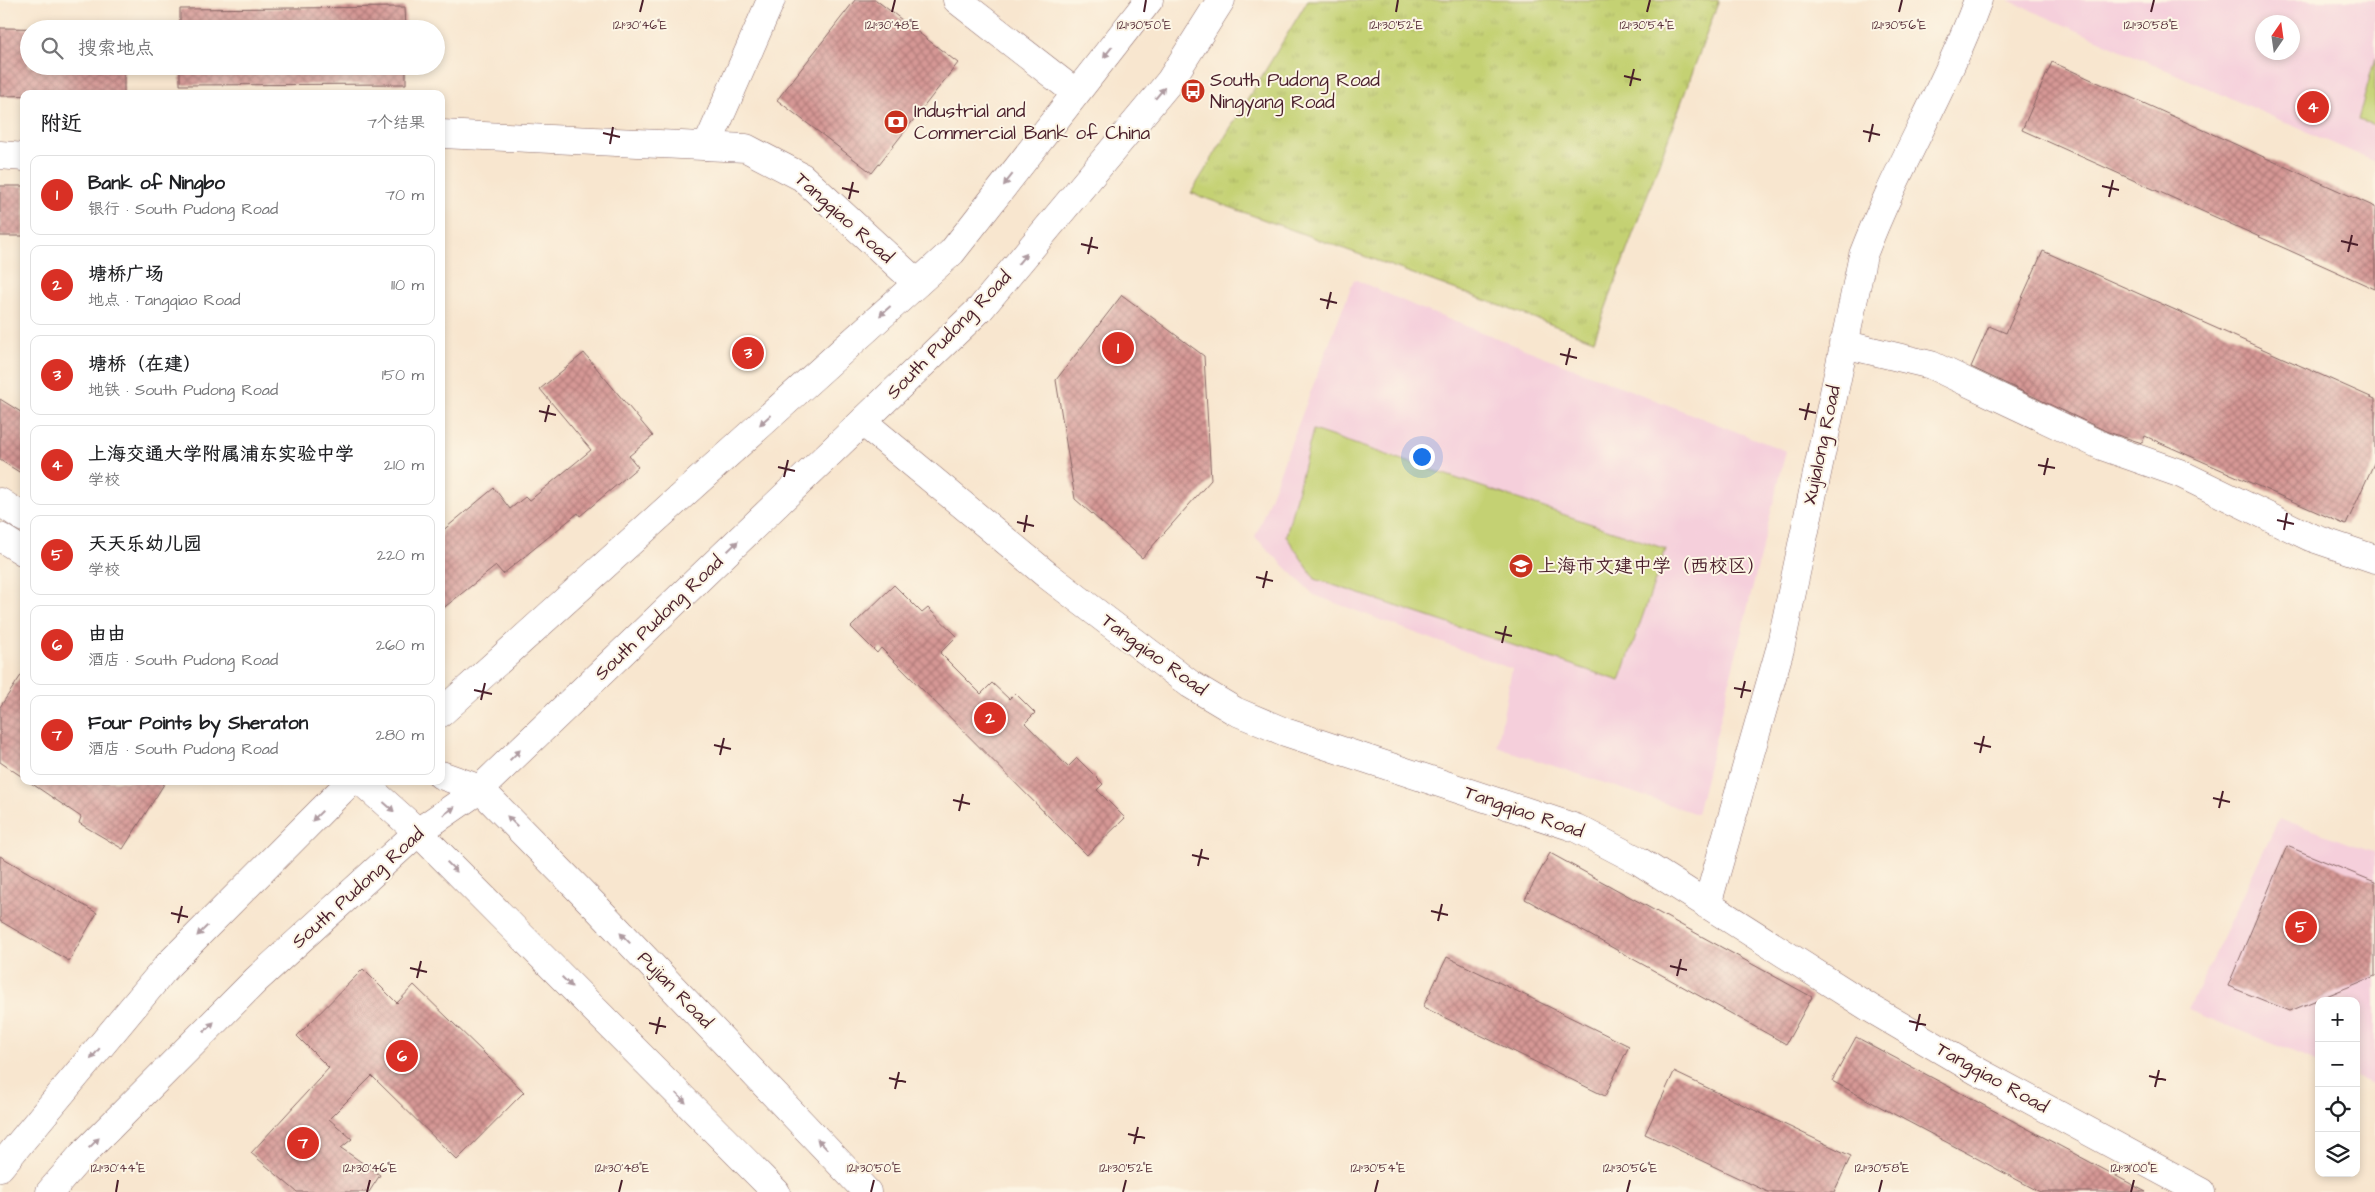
<!DOCTYPE html>
<html lang="zh">
<meta charset="utf-8">
<style>
:root{--surface:#fff;--page:#f6f6f6;--text:#202124;--muted:#757577;--line:#e0e0e0;--accent:#d93025}
body{margin:0;font-family:"Architects Daughter","LXGW WenKai TC",sans-serif;background:var(--page);color:var(--text)}
.controls{position:absolute;right:15px;bottom:15px;display:grid;overflow:hidden;border-radius:10px;box-shadow:0 2px 8px #0003}
.controls button{width:45px;height:45px;display:grid;place-items:center;padding:0;border:0;border-bottom:1px solid var(--line);background:var(--surface);color:var(--text);font:25px sans-serif}
.compass{position:absolute;left:2255px;top:15px;width:45px;height:45px;border-radius:50%;background:var(--surface);box-shadow:0 2px 8px #0003;rotate:13deg}
.you{position:absolute;left:1421px;top:456px;width:18px;height:18px;margin:-12px;border:4px solid #fff;border-radius:50%;background:#1a73e8;box-shadow:0 0 0 8px #1a73e833}
.badge{display:grid;place-items:center;width:32px;height:32px;border-radius:50%;background:var(--accent);color:#fff;font-size:16px;font-weight:700}
.pin{position:absolute;translate:-50% -50%;border:2px solid #fff;box-shadow:0 1px 5px #0006}
.list{margin:0;padding:0;list-style:none}
h2{display:flex;justify-content:space-between;align-items:center;height:65px;margin:0;padding:0 20px;font-size:21px}
h2 small{font-size:16px;font-weight:400;color:var(--muted)}
.list li{display:grid;grid-template-columns:32px 1fr auto;gap:15px;align-items:center;box-sizing:border-box;height:80px;margin:0 10px 10px;padding:0 10px;border:1px solid var(--line);border-radius:10px}
.list b{display:block;font-size:19px;white-space:nowrap}
.list p{margin:0;font-size:16px;white-space:nowrap;color:var(--muted)}
.list em{font-size:16px;font-style:normal;color:var(--muted)}
.icon{flex:none;width:28px;height:28px;fill:none;stroke:currentColor;stroke-width:2;stroke-linecap:round;stroke-linejoin:round}
.map{position:relative;flex:none;width:2375px;height:1192px;overflow:hidden}
.search{position:absolute;background:var(--surface);box-shadow:0 2px 8px #0003;left:20px;top:20px;width:425px;height:55px;display:flex;align-items:center;gap:12px;box-sizing:border-box;padding:0 18px;border-radius:28px;color:var(--muted);font-size:19px}
.panel{position:absolute;background:var(--surface);box-shadow:0 2px 8px #0003;left:20px;top:90px;width:425px;height:695px;border-radius:10px}
.map>svg:first-child{display:block}
.built{fill:#f5cfdb;fill-rule:evenodd}
.grass{fill:url(#grass-tufts);stroke:#87784f}
.garden{fill:#c4d173;stroke:#87784f}
.building{fill:url(#building-cross-hatch)}
.lines{fill:none;stroke-linecap:round;stroke-linejoin:round}
.minor-casing{stroke:#876564;stroke-width:29}
.major-casing{stroke:#876564;stroke-width:29}
.minor{stroke:#fff;stroke-width:28}
.major{stroke:#fff;stroke-width:28}
.oneway{fill:#ae9aa0}
.ticks{fill:none;stroke:#4a1f2b;stroke-width:2}
.labels{text-anchor:middle;dominant-baseline:central;stroke-width:4;stroke-linejoin:round;paint-order:stroke}
.poi-label{font-size:19px;fill:#4a1f2b;stroke:#fcf5e5;text-anchor:start}
.street-label{font-size:19px;fill:#4a1f2b;stroke:#fcf5e5}
.ticks-label{font-size:12px;text-anchor:middle;fill:#4a1f2b;stroke:#fcf5e5;stroke-width:4;stroke-linejoin:round;paint-order:stroke}
</style>
<div class="map">
<svg width="2375" height="1192" viewBox="0 0 2375 1192">
<defs>
<pattern id="grass-tufts" width="24" height="20" patternUnits="userSpaceOnUse" patternTransform="scale(1.25)"><rect width="24" height="20" fill="#c4d173"/><path d="M3 7l-1-3M5 7V3M7 7l1-3M15 17l-1-3M17 17v-4M19 17l1-3" fill="none" stroke="#aab364"/></pattern>
<pattern id="building-cross-hatch" width="8" height="8" patternUnits="userSpaceOnUse" patternTransform="scale(1.25)"><rect width="8" height="8" fill="#d69895"/><path d="M0 0l8 8M0 8l8-8" fill="none" stroke="#b07b7a"/></pattern>
</defs>
<rect width="100%" height="100%" fill="#fcf5e5"/>
<filter id="ink" filterUnits="userSpaceOnUse"><feTurbulence type="fractalNoise" baseFrequency=".02" numOctaves="2"/><feDisplacementMap in="SourceGraphic" scale="10" xChannelSelector="R" yChannelSelector="G"/><feConvolveMatrix kernelMatrix="1 2 1 2 8 2 1 2 1" color-interpolation-filters="sRGB"/></filter>
<filter id="wash" filterUnits="userSpaceOnUse"><feTurbulence type="fractalNoise" baseFrequency=".0096" numOctaves="4" result="noise"/><feDisplacementMap in="SourceGraphic" scale="20" xChannelSelector="R" yChannelSelector="G"/><feGaussianBlur stdDeviation="1.12" result="paint"/><feColorMatrix in="noise" values="0 0 0 0 0 0 0 0 0 0 0 0 0 0 0 0 0 1.4 0 .05"/><feComposite in="paint" operator="in"/></filter>
<g filter="url(#wash)">
<rect width="100%" height="100%" fill="#f8e6cf"/>
<g class="built">
<path d="M2008 0H2375V162ZM2262 22H2292V52H2262Z"/>
<polygon points="1354,279 1417,307 1786,451 1697,814 1497,747 1512,669 1314,595 1255,537"/>
<polygon points="2279,818 2375,853 2375,1085 2356,1077 2356,1001 2319,1001 2319,1062 2188,1010"/>
</g>
<polygon class="grass" points="1308,0 1719,0 1594,340 1191,193"/>
<g class="garden">
<polygon points="2375,58 2375,125 2358,120"/>
<polygon points="1313,430 1666,549 1620,681 1315,579 1286,536"/>
</g>
<g id="blocks">
<g class="building">
<polygon points="855,0 876,0 958,63 872,173 777,100"/>
<polygon points="405,7 406,29 180,29 180,9"/>
<polygon points="0,28 80,29 29,29 29,66 124,66 124,94 0,96"/>
<polygon points="2052,62 2375,207 2375,289 2022,130"/>
<polygon points="180,66 406,66 406,84 180,85"/>
<rect x="0" y="186" width="24" height="50"/>
<polygon points="2043,251 2375,399 2375,461 2346,525 2145,436 2142,443 2108,432 1971,367 1989,326 2006,333"/>
<polygon points="1122,295 1204,356 1211,480 1142,558 1075,499 1056,380"/>
<polygon points="584,353 653,436 629,456 638,467 580,516 578,513 503,574 496,566 441,610 441,532 494,488 510,509 525,497 529,501 591,450 540,389"/>
<polygon points="0,399 24,414 24,475 0,460"/>
<polygon points="894,585 922,613 928,608 957,636 940,653 981,694 992,683 1009,699 1015,693 1035,713 1025,723 1068,767 1077,758 1103,784 1097,790 1125,818 1087,855 881,648 877,653 851,627"/>
<polygon points="24,671 24,778 0,762 0,707"/>
<polygon points="28,781 166,781 123,849 79,823 81,817"/>
<polygon points="2287,846 2375,882 2375,976 2290,1011 2228,986"/>
<polygon points="1550,853 1812,997 1786,1044 1525,899"/>
<polygon points="0,856 97,913 69,961 0,921"/>
<polygon points="1447,957 1629,1046 1605,1096 1423,1007"/>
<polygon points="363,969 397,1003 414,985 524,1092 457,1160 372,1076 329,1119 352,1139 341,1148 380,1175 369,1192 297,1192 251,1153 329,1068 297,1036"/>
<polygon points="1856,1037 2146,1192 2040,1192 1832,1081"/>
<polygon points="1674,1072 1851,1156 1834,1192 1768,1192 1645,1134"/>
</g>
</g>
</g>
<g filter="url(#ink)">
<use href="#blocks" fill-opacity="0" stroke="#876564" stroke-width="1"/>
<g class="lines">
<defs>
<g id="minor">
<polyline points="957,0 1076,93"/>
<polyline points="441,134 746,148 802,177 917,283"/>
<polyline points="707,146 771,0"/>
<polyline points="0,155 24,157"/>
<polyline points="1843,344 1931,365 2102,446 2179,473 2310,537 2375,559"/>
<polyline points="863,422 1047,575 1190,684 1235,711 1285,732 1576,828 1639,861 1870,1008 1977,1071 2201,1192"/>
<path d="M1707 905 1780 649 1863 255C1896 168 1946 88 1978 0"/>
</g>
<g id="major">
<polyline points="0,502 24,518"/>
<polyline points="0,537 24,552"/>
<polyline points="441,713 952,252 1149,0"/>
<polyline points="441,775 480,789 597,908 867,1192"/>
<polyline points="361,781 418,832 776,1192"/>
<polyline points="0,1167 168,965 351,781"/>
<polyline points="50,1192 82,1155 256,980 418,832 480,789 981,308 1170,81 1221,0"/>
</g>
</defs>
<use href="#minor" class="minor-casing"/>
<use href="#major" class="major-casing"/>
<use href="#minor" class="minor"/>
<use href="#major" class="major"/>
</g>
<defs><path id="oneway-solid" d="M-6-.8H1V-3.2L6.5 0L1 3.2V.8H-6Z" transform="scale(1.25)"/></defs>
<g class="oneway">
<use href="#oneway-solid" transform="translate(1108 52) rotate(128)"/>
<use href="#oneway-solid" transform="translate(1160 93) rotate(-50)"/>
<use href="#oneway-solid" transform="translate(1008 180) rotate(128)"/>
<use href="#oneway-solid" transform="translate(1022 259) rotate(-50)"/>
<use href="#oneway-solid" transform="translate(885 311) rotate(138)"/>
<use href="#oneway-solid" transform="translate(765 420) rotate(138)"/>
<use href="#oneway-solid" transform="translate(733 546) rotate(-44)"/>
<use href="#oneway-solid" transform="translate(515 755) rotate(-44)"/>
<use href="#oneway-solid" transform="translate(389 807) rotate(42)"/>
<use href="#oneway-solid" transform="translate(449 811) rotate(-35)"/>
<use href="#oneway-solid" transform="translate(317 816) rotate(135)"/>
<use href="#oneway-solid" transform="translate(512 821) rotate(-135)"/>
<use href="#oneway-solid" transform="translate(452 867) rotate(45)"/>
<use href="#oneway-solid" transform="translate(202 931) rotate(135)"/>
<use href="#oneway-solid" transform="translate(625 938) rotate(-134)"/>
<use href="#oneway-solid" transform="translate(567 982) rotate(45)"/>
<use href="#oneway-solid" transform="translate(209 1027) rotate(-45)"/>
<use href="#oneway-solid" transform="translate(95 1054) rotate(129)"/>
<use href="#oneway-solid" transform="translate(681 1098) rotate(45)"/>
<use href="#oneway-solid" transform="translate(94 1143) rotate(-45)"/>
<use href="#oneway-solid" transform="translate(822 1144) rotate(-134)"/>
</g>
</g>
<path class="ticks" d="M640 12 643 0M892 12 895 0M1144 12 1146 0M1396 12 1398 0M1647 12 1650 0M1899 12 1902 0M2151 12 2154 0M1624 76 1641 80M1630 86 1634 69M1863 131 1880 135M603 133 620 137M1869 142 1873 124M610 144 613 127M2102 186 2119 190M842 188 859 192M2109 197 2113 180M849 199 853 182M2341 241 2358 245M1081 244 1098 248M2348 252 2352 235M1088 254 1092 237M1320 299 1337 303M1327 309 1331 292M1560 354 1577 358M1566 365 1570 348M1799 409 1816 413M539 411 556 415M1805 420 1809 403M545 422 549 405M2038 465 2055 468M778 467 795 471M2044 475 2048 458M784 477 788 460M2277 520 2294 524M1017 522 1034 526M2284 530 2287 513M1024 532 1027 515M1256 577 1273 581M1263 588 1267 571M1495 632 1512 636M1502 643 1506 626M1734 688 1751 691M474 690 492 694M1741 698 1745 681M481 700 485 683M1974 743 1991 747M714 745 731 749M1980 753 1984 736M720 755 724 738M2213 798 2230 802M953 800 970 804M2219 808 2223 791M959 811 963 794M1192 855 1209 859M1198 866 1202 849M1431 911 1448 915M171 913 188 917M1438 921 1442 904M178 923 182 906M1670 966 1687 970M410 968 427 972M1677 976 1681 959M417 978 421 961M1909 1021 1926 1025M649 1023 666 1027M1916 1031 1920 1014M656 1034 660 1017M2149 1076 2166 1080M889 1078 906 1082M2155 1087 2159 1070M895 1089 899 1072M1128 1134 1145 1138M1134 1144 1138 1127M116 1192 118 1180M367 1192 370 1180M619 1192 622 1180M871 1192 874 1180M1123 1192 1126 1180M1375 1192 1378 1180M1627 1192 1630 1180M1879 1192 1882 1180M2131 1192 2134 1180"/>
<defs>
<symbol id="bus-disc" viewBox="-11 -11 22 22"><circle r="9.5" fill="#c8321e" stroke="#fcf5e5"/><path d="M-5-6H5V4H4V6H2V4H-2V6H-4V4H-5ZM-3.5-4V0h7V-4ZM-3.5 1.2v1.5H-2V1.2ZM2 1.2v1.5H3.5V1.2Z" fill="#fff"/></symbol>
<symbol id="bank-disc" viewBox="-11 -11 22 22"><circle r="9.5" fill="#c8321e" stroke="#fcf5e5"/><path d="M-6-4H6V4H-6ZM0-2.3a2.3 2.3 0 1 0 0 4.6a2.3 2.3 0 1 0 0-4.6Z" fill="#fff"/></symbol>
<symbol id="school-disc" viewBox="-11 -11 22 22"><circle r="9.5" fill="#c8321e" stroke="#fcf5e5"/><path d="M0-5L7-2L0 1L-7-2ZM-4 1L0 2.5L4 1V4Q0 6-4 4Z" fill="#fff"/></symbol>
</defs>
<g fill-rule="evenodd">
<use href="#bus-disc" x="1179" y="77" width="28" height="28"/>
<use href="#bank-disc" x="882" y="108" width="28" height="28"/>
<use href="#school-disc" x="1507" y="552" width="28" height="28"/>
</g>
<g class="labels">
<g class="poi-label">
<text x="1210" y="80">South Pudong Road<tspan x="1210" dy="22">Ningyang Road</tspan></text>
<text x="914" y="111">Industrial and<tspan x="914" dy="22">Commercial Bank of China</tspan></text>
<text x="1538" y="566">上海市文建中学（西校区）</text>
</g>
<g class="street-label">
<text transform="translate(844 218) rotate(42)">Tangqiao Road</text>
<text transform="translate(949 335) rotate(-46)">South Pudong Road</text>
<text transform="translate(1822 445) rotate(-78)">Xujialong Road</text>
<text transform="translate(659 618) rotate(-44)">South Pudong Road</text>
<text transform="translate(1154 655) rotate(36)">Tangqiao Road</text>
<text transform="translate(1524 812) rotate(19)">Tangqiao Road</text>
<text transform="translate(358 888) rotate(-42)">South Pudong Road</text>
<text transform="translate(675 990) rotate(46)">Pujian Road</text>
<text transform="translate(1992 1078) rotate(29)">Tangqiao Road</text>
</g>
</g>
<g class="ticks-label">
<text x="640" y="29">121°30'46"E</text>
<text x="892" y="29">121°30'48"E</text>
<text x="1144" y="29">121°30'50"E</text>
<text x="1396" y="29">121°30'52"E</text>
<text x="1647" y="29">121°30'54"E</text>
<text x="1899" y="29">121°30'56"E</text>
<text x="2151" y="29">121°30'58"E</text>
<text x="118" y="1172">121°30'44"E</text>
<text x="370" y="1172">121°30'46"E</text>
<text x="622" y="1172">121°30'48"E</text>
<text x="874" y="1172">121°30'50"E</text>
<text x="1126" y="1172">121°30'52"E</text>
<text x="1378" y="1172">121°30'54"E</text>
<text x="1630" y="1172">121°30'56"E</text>
<text x="1882" y="1172">121°30'58"E</text>
<text x="2134" y="1172">121°31'00"E</text>
</g>
</svg>
<div class="controls">
<button>+</button>
<button>−</button>
<button><svg class="icon" aria-label="locate" viewBox="0 0 24 24"><circle cx="12" cy="12" r="6"/><path d="M12 2v4M12 18v4M2 12h4M18 12h4"/></svg></button>
<button><svg class="icon" aria-label="layers" viewBox="0 0 24 24"><path d="M12 4l9 5-9 5-9-5zM3 14l9 5 9-5"/></svg></button>
</div>
<svg class="compass" viewBox="-18 -18 36 36"><path d="M0-13l5 13h-10z" fill="#e53935"/><path d="M0 13l5-13h-10z" fill="#757577"/></svg>
<div class="you"></div>
<div class="pin badge" style="left:1118px;top:348px">1</div>
<div class="pin badge" style="left:990px;top:718px">2</div>
<div class="pin badge" style="left:748px;top:353px">3</div>
<div class="pin badge" style="left:2313px;top:107px">4</div>
<div class="pin badge" style="left:2301px;top:927px">5</div>
<div class="pin badge" style="left:402px;top:1056px">6</div>
<div class="pin badge" style="left:303px;top:1143px">7</div>
<div class="search"><svg class="icon" aria-label="search" viewBox="0 0 24 24"><circle cx="10" cy="10" r="6"/><path d="M15 15l6 6"/></svg>搜索地点</div>
<section class="panel">
<h2>附近<small>7个结果</small></h2>
<ul class="list">
<li><span class="badge">1</span><div><b>Bank of Ningbo</b><p>银行 · South Pudong Road</p></div><em>70 m</em></li>
<li><span class="badge">2</span><div><b>塘桥广场</b><p>地点 · Tangqiao Road</p></div><em>110 m</em></li>
<li><span class="badge">3</span><div><b>塘桥（在建）</b><p>地铁 · South Pudong Road</p></div><em>150 m</em></li>
<li><span class="badge">4</span><div><b>上海交通大学附属浦东实验中学</b><p>学校</p></div><em>210 m</em></li>
<li><span class="badge">5</span><div><b>天天乐幼儿园</b><p>学校</p></div><em>220 m</em></li>
<li><span class="badge">6</span><div><b>由由</b><p>酒店 · South Pudong Road</p></div><em>260 m</em></li>
<li><span class="badge">7</span><div><b>Four Points by Sheraton</b><p>酒店 · South Pudong Road</p></div><em>280 m</em></li>
</ul>
</section>
</div>
